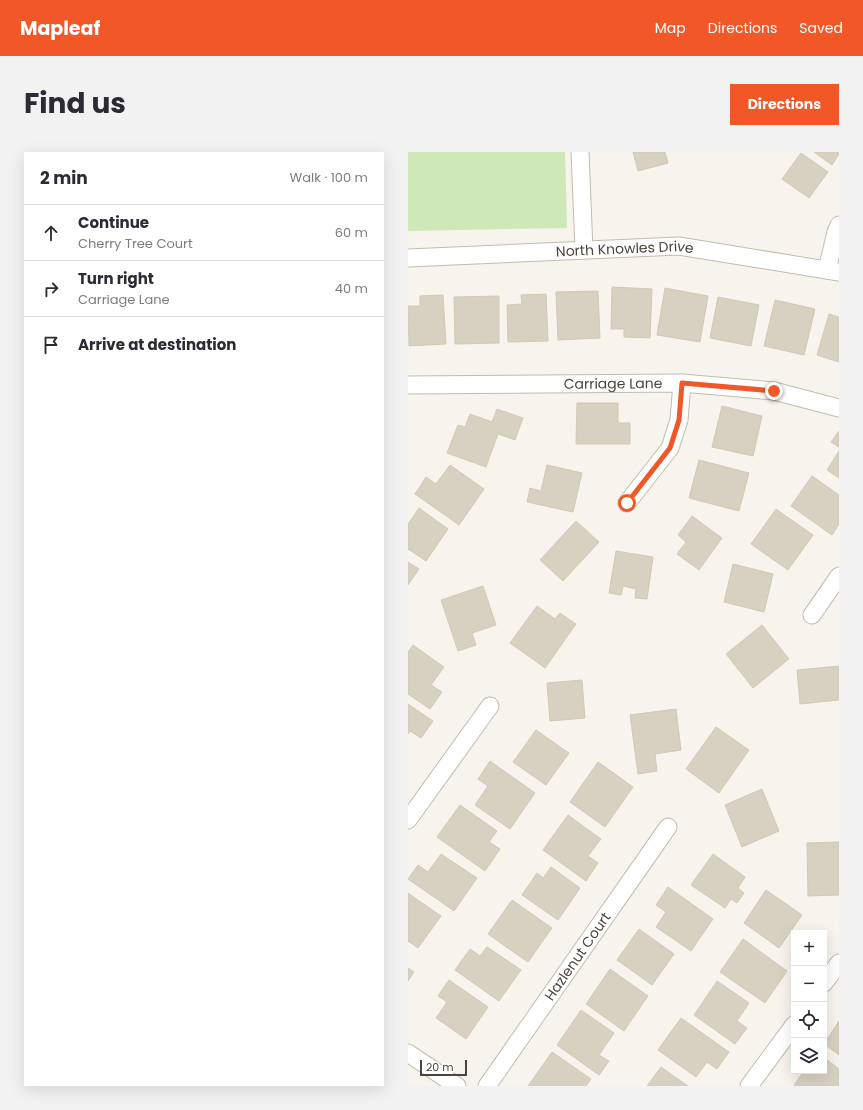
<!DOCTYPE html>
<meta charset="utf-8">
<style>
:root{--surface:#fff;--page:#f2f2f3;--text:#2b2b33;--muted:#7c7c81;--line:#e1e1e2;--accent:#f25827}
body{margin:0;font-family:Poppins,sans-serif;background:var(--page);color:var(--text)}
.controls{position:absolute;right:12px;bottom:12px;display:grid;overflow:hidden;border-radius:0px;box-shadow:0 4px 16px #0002}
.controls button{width:36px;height:36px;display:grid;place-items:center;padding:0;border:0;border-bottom:1px solid var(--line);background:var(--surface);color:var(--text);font:20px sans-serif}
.scale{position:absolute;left:12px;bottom:10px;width:47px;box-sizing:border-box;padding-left:4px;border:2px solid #4a453a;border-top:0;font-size:11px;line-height:14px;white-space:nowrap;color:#4a453a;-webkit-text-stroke:3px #fff;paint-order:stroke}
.stop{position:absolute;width:12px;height:12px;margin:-9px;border:3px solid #f25827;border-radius:50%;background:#fff}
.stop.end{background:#f25827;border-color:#fff;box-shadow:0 1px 4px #0008}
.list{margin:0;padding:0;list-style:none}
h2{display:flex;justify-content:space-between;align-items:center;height:52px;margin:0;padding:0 16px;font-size:17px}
h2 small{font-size:13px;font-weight:400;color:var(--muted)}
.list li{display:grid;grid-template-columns:26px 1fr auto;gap:12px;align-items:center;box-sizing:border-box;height:56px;padding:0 16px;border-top:1px solid var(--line)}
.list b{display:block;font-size:15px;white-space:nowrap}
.list p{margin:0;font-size:13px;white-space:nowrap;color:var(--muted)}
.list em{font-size:13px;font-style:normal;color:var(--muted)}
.icon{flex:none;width:22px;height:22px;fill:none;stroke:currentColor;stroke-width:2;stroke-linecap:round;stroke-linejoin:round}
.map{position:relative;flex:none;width:431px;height:934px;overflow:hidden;border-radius:0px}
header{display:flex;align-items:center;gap:24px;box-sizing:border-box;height:56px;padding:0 20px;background:var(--accent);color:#fff}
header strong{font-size:19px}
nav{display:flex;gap:22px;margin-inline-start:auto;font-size:14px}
.intro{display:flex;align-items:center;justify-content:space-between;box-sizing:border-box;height:96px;padding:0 24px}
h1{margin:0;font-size:28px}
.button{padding:10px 18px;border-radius:0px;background:var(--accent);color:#fff;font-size:14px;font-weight:700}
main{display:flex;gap:24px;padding:0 24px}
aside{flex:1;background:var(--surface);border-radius:0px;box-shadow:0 4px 16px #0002}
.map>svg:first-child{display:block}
.green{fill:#cee8b7}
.building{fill:#d7d1c2;stroke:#d2c9b5}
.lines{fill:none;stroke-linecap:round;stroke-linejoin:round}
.minor-casing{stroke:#c1bcaf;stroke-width:19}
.minor{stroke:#fff;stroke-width:17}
.route{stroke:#f25827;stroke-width:5}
.labels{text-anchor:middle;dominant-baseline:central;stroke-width:3.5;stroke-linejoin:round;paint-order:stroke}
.street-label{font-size:14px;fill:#4a453a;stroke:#fff}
</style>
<header>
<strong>Mapleaf</strong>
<nav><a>Map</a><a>Directions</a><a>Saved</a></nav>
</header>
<div class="intro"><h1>Find us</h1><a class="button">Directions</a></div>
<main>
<aside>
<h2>2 min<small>Walk · 100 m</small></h2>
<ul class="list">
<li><svg class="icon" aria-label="ahead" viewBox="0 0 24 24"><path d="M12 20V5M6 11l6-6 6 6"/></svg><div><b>Continue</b><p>Cherry Tree Court</p></div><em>60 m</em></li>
<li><svg class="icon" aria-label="right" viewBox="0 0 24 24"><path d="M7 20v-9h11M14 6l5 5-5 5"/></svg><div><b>Turn right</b><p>Carriage Lane</p></div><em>40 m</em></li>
<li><svg class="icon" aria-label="arrive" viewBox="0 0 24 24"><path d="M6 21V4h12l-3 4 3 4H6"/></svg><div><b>Arrive at destination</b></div></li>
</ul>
</aside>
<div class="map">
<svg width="431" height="934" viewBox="0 0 431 934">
<rect width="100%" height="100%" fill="#f6f4ec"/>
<polygon class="green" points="0,0 157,0 159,76 0,79"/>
<g class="building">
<polygon points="225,0 257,0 260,11 230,19"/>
<polygon points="406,0 431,0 431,2 424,13"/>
<polygon points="393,1 420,20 401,46 374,27"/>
<polygon points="204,135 244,137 242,186 216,185 216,177 203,177"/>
<polygon points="257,136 300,144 292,190 249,183"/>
<polygon points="190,139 192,186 150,188 148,140"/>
<polygon points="138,142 140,189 100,190 99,153 114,152 113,143"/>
<polygon points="35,143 38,192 1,194 0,154 12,154 12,144"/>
<polygon points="91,144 91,191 47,192 46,145"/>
<polygon points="310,145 351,153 343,194 302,186"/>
<polygon points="367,148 407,157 396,203 356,194"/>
<polygon points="421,162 431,165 431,210 409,203"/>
<polygon points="169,251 210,251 210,271 222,271 222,292 168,292"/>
<polygon points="314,254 354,264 345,304 304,295"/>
<polygon points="89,257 115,266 107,288 90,282 78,315 39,301 50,273 57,275 62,262 84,270"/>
<polygon points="431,279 431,295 423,290"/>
<polygon points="431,299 431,326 419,318"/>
<polygon points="291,308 341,321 331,359 281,346"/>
<polygon points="42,313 76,337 51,373 7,342 18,325 28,332"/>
<polygon points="139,313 174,321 165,360 119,350 122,336 133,339"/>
<polygon points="404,324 431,343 431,372 424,383 383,354"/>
<polygon points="11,356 40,377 18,409 0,397 0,372"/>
<polygon points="368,357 405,383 380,418 343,392"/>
<polygon points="284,364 314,386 291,418 269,402 278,390 270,383"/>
<polygon points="168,369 191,390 155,429 132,408"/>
<polygon points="208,399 245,405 239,447 227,446 228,437 215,434 213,443 201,441"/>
<polygon points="0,410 11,417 0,433"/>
<polygon points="325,412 365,422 356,460 316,450"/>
<polygon points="75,434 88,473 64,481 68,493 50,499 33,448"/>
<polygon points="129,454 147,467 152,461 168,472 137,516 102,491"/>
<polygon points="354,473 381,507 345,536 318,502"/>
<polygon points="5,493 36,515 23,533 34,540 22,557 0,542 0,500"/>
<polygon points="431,514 431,548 392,552 389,518"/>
<polygon points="174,528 177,566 142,569 139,531"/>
<polygon points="0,552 25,569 13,586 2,579 0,582"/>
<polygon points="268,557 273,598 247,602 249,619 230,622 222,563"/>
<polygon points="308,575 341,598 311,641 278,617"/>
<polygon points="128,578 161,601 138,633 105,610"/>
<polygon points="82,609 127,641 102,677 67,653 80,634 70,627"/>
<polygon points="190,610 225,635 197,675 162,650"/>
<polygon points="354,637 371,679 334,695 317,653"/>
<polygon points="52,653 89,679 81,690 92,697 77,719 29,685"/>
<polygon points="160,663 193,687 180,704 190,711 178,729 135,698"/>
<polygon points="431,690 431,743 400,744 399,691"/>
<polygon points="33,702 69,726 46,759 0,727 10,713 20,720"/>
<polygon points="305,702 337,725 330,736 336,741 329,751 323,747 317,756 283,733"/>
<polygon points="143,715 172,736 150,768 114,743 129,721 135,726"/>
<polygon points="260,735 305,767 283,799 248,775 258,760 248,753"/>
<polygon points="358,738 394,763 371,796 336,771"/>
<polygon points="0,741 33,764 10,796 0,789"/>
<polygon points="104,748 144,776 120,810 80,782"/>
<polygon points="231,777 266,802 244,833 209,808"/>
<polygon points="335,787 379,819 357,851 312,820"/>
<polygon points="79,795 113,818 91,849 47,818 62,797 72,804"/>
<polygon points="0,816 6,820 0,829"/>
<polygon points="202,817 240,844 216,879 178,852"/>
<polygon points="41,828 80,855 58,887 28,866 39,850 30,844"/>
<polygon points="309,829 341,851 329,869 339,876 327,892 286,863"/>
<polygon points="173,858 206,881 191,903 201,909 191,923 149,893"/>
<polygon points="273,866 321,900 309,917 299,910 288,925 250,898"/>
<polygon points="431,869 431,903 416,892"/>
<polygon points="144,900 183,927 178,934 120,934"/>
<polygon points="418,907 431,917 431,934 388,934 386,933 396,919 416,919 416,910"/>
<polygon points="253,915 280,934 239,934"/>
</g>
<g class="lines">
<defs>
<g id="minor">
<polyline points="172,0 176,98"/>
<path id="s1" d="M0 106 271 94 431 120"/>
<polyline points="419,118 428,80 431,73"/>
<path id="s2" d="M0 233 274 231 366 239 431 256"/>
<polyline points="219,351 262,296 271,268 274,231"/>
<polyline points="404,463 431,424"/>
<polyline points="0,668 82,554"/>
<polyline points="416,831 431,811"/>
<polyline points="0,901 49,934"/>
<path id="s3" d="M79 934 260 675"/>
<polyline points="341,934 386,873"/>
</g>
</defs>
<use href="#minor" class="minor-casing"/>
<use href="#minor" class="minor"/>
</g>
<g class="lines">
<polyline class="route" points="219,351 262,296 271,268 274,231 366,239"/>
</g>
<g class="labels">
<g class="street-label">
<text stroke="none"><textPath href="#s1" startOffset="217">North Knowles Drive</textPath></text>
<text stroke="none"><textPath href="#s2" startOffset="205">Carriage Lane</textPath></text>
<text stroke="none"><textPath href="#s3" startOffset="158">Hazlenut Court</textPath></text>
</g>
</g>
</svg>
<div class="controls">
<button>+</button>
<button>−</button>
<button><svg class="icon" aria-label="locate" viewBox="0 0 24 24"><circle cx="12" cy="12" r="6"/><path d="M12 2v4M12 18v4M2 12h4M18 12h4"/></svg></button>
<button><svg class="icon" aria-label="layers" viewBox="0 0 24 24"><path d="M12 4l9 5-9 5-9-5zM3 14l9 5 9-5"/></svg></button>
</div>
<div class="scale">20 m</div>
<div class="stop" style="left:219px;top:351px"></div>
<div class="stop end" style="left:366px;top:239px"></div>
</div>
</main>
